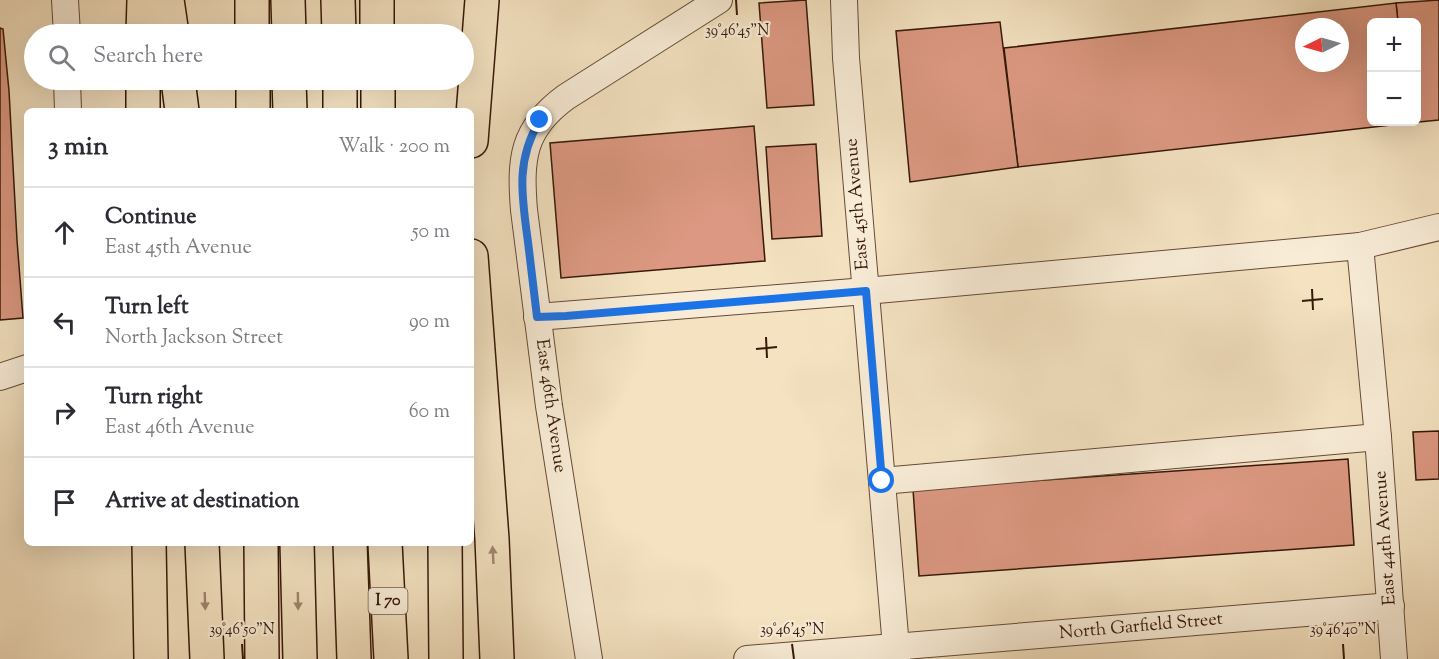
<!DOCTYPE html>
<meta charset="utf-8">
<style>
:root{--surface:#fff;--page:#f7f7f7;--text:#2b2b33;--muted:#7c7c81;--line:#e1e1e2}
body{margin:0;font-family:"Sorts Mill Goudy",serif;background:var(--page);color:var(--text)}
.controls{position:absolute;right:18px;top:18px;display:grid;overflow:hidden;border-radius:9px;box-shadow:0 6px 24px #0002}
.controls button{width:54px;height:54px;display:grid;place-items:center;padding:0;border:0;border-bottom:2px solid var(--line);background:var(--surface);color:var(--text);font:30px sans-serif}
.compass{position:absolute;left:1295px;top:18px;width:54px;height:54px;border-radius:50%;background:var(--surface);box-shadow:0 6px 24px #0002;rotate:265deg}
.stop{position:absolute;width:18px;height:18px;margin:-14px;border:4px solid #1a73e8;border-radius:50%;background:#fff}
.stop.end{background:#1a73e8;border-color:#fff;box-shadow:0 2px 6px #0008}
.list{margin:0;padding:0;list-style:none}
h2{display:flex;justify-content:space-between;align-items:center;height:78px;margin:0;padding:0 24px;font-size:26px}
h2 small{font-size:20px;font-weight:400;color:var(--muted)}
.list li{display:grid;grid-template-columns:39px 1fr auto;gap:18px;align-items:center;box-sizing:border-box;height:90px;padding:0 24px;border-top:2px solid var(--line)}
.list b{display:block;font-size:22px;white-space:nowrap}
.list p{margin:0;font-size:20px;white-space:nowrap;color:var(--muted)}
.list em{font-size:20px;font-style:normal;color:var(--muted)}
.icon{flex:none;width:33px;height:33px;fill:none;stroke:currentColor;stroke-width:2;stroke-linecap:round;stroke-linejoin:round}
.map{position:relative;flex:none;width:1439px;height:659px;overflow:hidden}
.search{position:absolute;background:var(--surface);box-shadow:0 6px 24px #0002;left:24px;top:24px;width:450px;height:66px;display:flex;align-items:center;gap:15px;box-sizing:border-box;padding:0 21px;border-radius:33px;color:var(--muted);font-size:22px}
.panel{position:absolute;background:var(--surface);box-shadow:0 6px 24px #0002;left:24px;top:108px;width:450px;height:438px;border-radius:9px}
.map>svg:first-child{display:block}
.building{fill:#dc9882;stroke:#361808;stroke-width:1.5;fill-rule:evenodd}
.lines{fill:none;stroke-linecap:round;stroke-linejoin:round}
.minor-casing{stroke:#664a36;stroke-width:28}
.major-casing{stroke:#361808;stroke-width:36}
.highway-casing{stroke:#361808;stroke-width:36}
.minor{stroke:#f8ecd7;stroke-width:26}
.major{stroke:#f4e2c1;stroke-width:33}
.highway{stroke:#f4e2c1;stroke-width:33}
.oneway{fill:#9e876e}
.route{stroke:#1a73e8;stroke-width:8}
.ticks{fill:none;stroke:#361808;stroke-width:2}
.labels{text-anchor:middle;dominant-baseline:central;stroke-width:4.5;stroke-linejoin:round;paint-order:stroke}
.shield{fill:#f8ecd7;stroke:#705846;stroke-width:1.5}
.shield-label{font-size:16px;font-weight:bold;fill:#361808}
.street-label{font-size:18px;fill:#361808;stroke:#f8ecd7}
.ticks-label{font-size:15px;text-anchor:middle;fill:#361808;stroke:#f8ecd7;stroke-width:4.5;stroke-linejoin:round;paint-order:stroke}
</style>
<div class="map">
<svg width="1439" height="659" viewBox="0 0 1439 659">
<rect width="100%" height="100%" fill="#f4e2c1"/>
<filter id="stains"><feTurbulence type="fractalNoise" baseFrequency=".00333" numOctaves="4"/><feColorMatrix values="0 0 0 0 .2 0 0 0 0 .09 0 0 0 0 .02 0 0 0 .5 -.17"/></filter>
<radialGradient id="worn" r=".72"><stop offset=".6" stop-color="#630" stop-opacity="0"/><stop offset="1" stop-color="#630" stop-opacity=".3"/></radialGradient>
<g class="building">
<polygon points="806,0 814,105 767,108 759,3"/>
<polygon points="1439,0 1439,120 1409,123 1409,122 1416,122 1416,22 1398,22 1396,3"/>
<path d="M1396 3 1398 22H1372V122L1409 123 1018 167 1004 48ZM1304 27H1340V63H1304Z"/>
<polygon points="1000,22 1018,167 910,182 896,31"/>
<polygon points="0,28 3,29 9,91 17,240 23,318 0,320"/>
<polygon points="754,126 765,261 561,278 550,143"/>
<polygon points="816,144 822,236 772,239 766,147"/>
<polygon points="1439,431 1439,479 1416,480 1413,432"/>
<polygon points="1348,459 1354,545 919,576 913,489"/>
</g>
<g class="lines">
<defs>
<g id="minor">
<polyline points="65,0 67,34"/>
<polyline points="844,0 846,58 897,659"/>
<polyline points="67,80 68,111"/>
<polyline points="1360,246 1439,227"/>
<polyline points="537,317 866,291 1360,246 1378,437 1394,659"/>
<polyline points="0,377 27,368"/>
<polyline points="882,481 1378,437"/>
<path d="M589 659 549 406 524 210C520 159 522 129 566 97L719 0"/>
<polyline points="747,659 1391,606"/>
</g>
<g id="major">
<polyline points="143,34 144,0"/>
<polyline points="143,80 143,111"/>
<polyline points="471,141 482,0"/>
<polyline points="471,256 492,539 497,659"/>
<polyline points="149,543 151,659"/>
</g>
<g id="highway">
<polyline points="167,0 172,34"/>
<polyline points="252,0 252,34"/>
<polyline points="288,0 289,34"/>
<polyline points="338,0 339,34"/>
<polyline points="377,0 377,34"/>
<polyline points="178,80 182,111"/>
<polyline points="253,80 253,111"/>
<polyline points="289,80 290,111"/>
<polyline points="340,80 340,111"/>
<polyline points="378,80 378,111"/>
<polyline points="202,543 207,659"/>
<polyline points="261,543 262,659"/>
<polyline points="297,543 300,659"/>
<polyline points="350,543 354,659"/>
<polyline points="385,543 391,659"/>
<polyline points="445,543 446,659"/>
</g>
</defs>
<use href="#minor" class="minor-casing"/>
<use href="#major" class="major-casing"/>
<use href="#highway" class="highway-casing"/>
<use href="#minor" class="minor"/>
<use href="#major" class="major"/>
<use href="#highway" class="highway"/>
</g>
<defs><path id="oneway-solid" d="M-6-.8H1V-3.2L6.5 0L1 3.2V.8H-6Z" transform="scale(1.5)"/></defs>
<g class="oneway">
<use href="#oneway-solid" transform="translate(493 555) rotate(-93)"/>
<use href="#oneway-solid" transform="translate(205 601) rotate(88)"/>
<use href="#oneway-solid" transform="translate(298 601) rotate(89)"/>
</g>
<g class="lines">
<path class="route" d="M540 120C515 161 522 197 528 242 531 267 534 292 537 317L566 316 866 291 882 481"/>
</g>
<path class="ticks" d="M736 0 737 15M1312 289 1313 310M1302 301 1323 299M766 337 767 358M756 349 777 347M242 644 243 659M792 644 794 659M1343 644 1344 659"/>
<g class="labels">
<rect class="shield" x="368.5" y="588" width="39" height="26" rx="4.5"/>
<g class="shield-label">
<text x="388" y="601">I 70</text>
</g>
<g class="street-label">
<text transform="translate(858 204) rotate(-95)">East 45th Avenue</text>
<text transform="translate(550 406) rotate(82)">East 46th Avenue</text>
<text transform="translate(1386 538) rotate(-94)">East 44th Avenue</text>
<text transform="translate(1141 627) rotate(-5)">North Garfield Street</text>
</g>
</g>
<g class="ticks-label">
<text x="737" y="35">39°46'45"N</text>
<text x="242" y="634">39°46'50"N</text>
<text x="792" y="634">39°46'45"N</text>
<text x="1343" y="634">39°46'40"N</text>
</g>
<rect width="100%" height="100%" filter="url(#stains)"/>
<rect width="100%" height="100%" fill="url(#worn)"/>
</svg>
<div class="controls">
<button>+</button>
<button>−</button>
</div>
<svg class="compass" viewBox="-18 -18 36 36"><path d="M0-13l5 13h-10z" fill="#e53935"/><path d="M0 13l5-13h-10z" fill="#7c7c81"/></svg>
<div class="stop" style="left:882px;top:481px"></div>
<div class="stop end" style="left:540px;top:120px"></div>
<div class="search"><svg class="icon" aria-label="search" viewBox="0 0 24 24"><circle cx="10" cy="10" r="6"/><path d="M15 15l6 6"/></svg>Search here</div>
<section class="panel">
<h2>3 min<small>Walk · 200 m</small></h2>
<ul class="list">
<li><svg class="icon" aria-label="ahead" viewBox="0 0 24 24"><path d="M12 20V5M6 11l6-6 6 6"/></svg><div><b>Continue</b><p>East 45th Avenue</p></div><em>50 m</em></li>
<li><svg class="icon" aria-label="left" viewBox="0 0 24 24"><path d="M17 20v-9H6M10 6l-5 5 5 5"/></svg><div><b>Turn left</b><p>North Jackson Street</p></div><em>90 m</em></li>
<li><svg class="icon" aria-label="right" viewBox="0 0 24 24"><path d="M7 20v-9h11M14 6l5 5-5 5"/></svg><div><b>Turn right</b><p>East 46th Avenue</p></div><em>60 m</em></li>
<li><svg class="icon" aria-label="arrive" viewBox="0 0 24 24"><path d="M6 21V4h12l-3 4 3 4H6"/></svg><div><b>Arrive at destination</b></div></li>
</ul>
</section>
</div>
